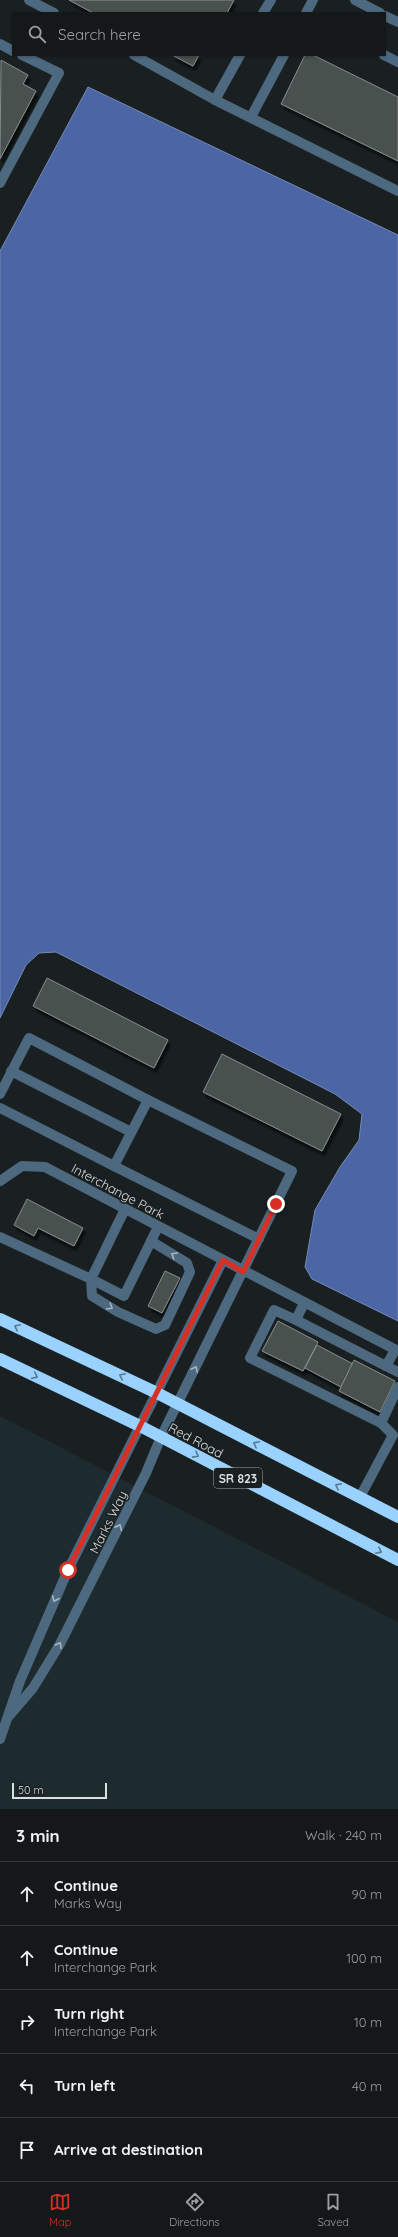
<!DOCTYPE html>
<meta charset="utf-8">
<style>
:root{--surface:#141819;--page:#1d2122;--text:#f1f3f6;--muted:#9da0a2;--line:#333738;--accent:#d93025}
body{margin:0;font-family:Quicksand,sans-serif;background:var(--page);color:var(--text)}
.scale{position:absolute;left:12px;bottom:10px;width:95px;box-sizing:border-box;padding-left:4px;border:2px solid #dbdfe0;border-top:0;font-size:11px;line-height:14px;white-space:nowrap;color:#dbdfe0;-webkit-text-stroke:3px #1a2021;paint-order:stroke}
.stop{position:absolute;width:12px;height:12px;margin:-9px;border:3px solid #d93025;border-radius:50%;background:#fff}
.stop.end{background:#d93025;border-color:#fff;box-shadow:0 1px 4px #0008}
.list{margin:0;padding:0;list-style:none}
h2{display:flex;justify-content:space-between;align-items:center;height:52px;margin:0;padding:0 16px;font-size:17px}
h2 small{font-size:13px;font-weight:400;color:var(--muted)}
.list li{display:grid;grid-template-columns:26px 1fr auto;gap:12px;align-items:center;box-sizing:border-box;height:64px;padding:0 16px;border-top:1px solid var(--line)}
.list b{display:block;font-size:15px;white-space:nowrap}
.list p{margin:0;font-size:13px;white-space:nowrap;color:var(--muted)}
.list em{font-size:13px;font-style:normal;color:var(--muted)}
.icon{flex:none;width:22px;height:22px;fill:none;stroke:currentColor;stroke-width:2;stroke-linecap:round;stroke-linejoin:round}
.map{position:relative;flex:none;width:398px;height:1809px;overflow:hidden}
.search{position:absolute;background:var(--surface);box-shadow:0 1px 3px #0004;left:12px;right:12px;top:12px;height:44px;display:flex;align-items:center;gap:10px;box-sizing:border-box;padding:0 14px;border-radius:0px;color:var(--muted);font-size:15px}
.sheet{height:372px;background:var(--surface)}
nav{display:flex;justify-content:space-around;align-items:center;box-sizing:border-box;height:56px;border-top:1px solid var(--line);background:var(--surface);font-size:11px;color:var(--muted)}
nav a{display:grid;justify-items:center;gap:2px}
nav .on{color:var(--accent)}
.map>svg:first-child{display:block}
.built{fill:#1d2a2e}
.water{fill:#4b65a5;stroke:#768ab7}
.building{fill:#4a5150;stroke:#858d8d;filter:url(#shadow)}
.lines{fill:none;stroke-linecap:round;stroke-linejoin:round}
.minor{stroke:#4d697f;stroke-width:10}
.highway{stroke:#99d2fe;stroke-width:12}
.oneway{stroke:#a9b6be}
.oneway2{stroke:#5a7990}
.route{stroke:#d93025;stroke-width:5}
.labels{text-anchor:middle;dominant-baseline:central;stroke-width:3;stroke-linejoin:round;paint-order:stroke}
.shield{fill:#1a2021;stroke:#a1a6a7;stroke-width:1}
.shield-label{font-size:12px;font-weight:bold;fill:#dbdfe0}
.street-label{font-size:13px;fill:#dbdfe0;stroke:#1a2021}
</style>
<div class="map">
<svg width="398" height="1809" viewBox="0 0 398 1809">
<defs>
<filter id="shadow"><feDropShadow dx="2.5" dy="4.5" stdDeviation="1" flood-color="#0009"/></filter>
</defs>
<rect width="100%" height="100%" fill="#1a2021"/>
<polygon class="built" points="0,1416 398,1622 398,1809 0,1809"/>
<polygon class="water" points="88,87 398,235 398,1321 312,1279 305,1267 315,1210 340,1167 359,1140 362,1114 335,1094 56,952 39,953 26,965 0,1018 0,251"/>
<g class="building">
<polygon points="69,0 234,0 227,13 93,13"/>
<polygon points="172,55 199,55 193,66"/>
<polygon points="305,55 313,55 398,97 398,161 281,104"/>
<polygon points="1,60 28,75 23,84 36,91 0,159"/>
<polygon points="47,978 168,1040 154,1068 33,1006"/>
<polygon points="222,1054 341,1114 322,1151 203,1092"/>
<polygon points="27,1199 83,1228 74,1246 38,1228 34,1236 14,1225"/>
<polygon points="165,1271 180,1278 162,1313 148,1306"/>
<polygon points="278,1321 318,1342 303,1371 262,1351"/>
<polygon points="317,1345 353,1364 341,1387 305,1368"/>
<polygon points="354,1360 395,1381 380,1412 339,1391"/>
</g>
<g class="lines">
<g class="minor">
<polyline points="29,0 54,13"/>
<polyline points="355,0 380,13"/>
<polyline points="263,13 271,0"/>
<polyline points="306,13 313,0"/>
<polyline points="385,16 398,22"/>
<polyline points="0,44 13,51"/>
<polyline points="134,55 215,100"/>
<polyline points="240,55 215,100 398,191"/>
<polyline points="384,55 398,62"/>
<polyline points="251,117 284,55"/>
<polyline points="0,183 59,73 22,55"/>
<polyline points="11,1071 131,1132"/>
<polyline points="0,1094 29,1038 148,1100"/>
<polyline points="0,1108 114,1166"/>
<polyline points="0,1181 22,1166 45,1167 398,1351"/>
<polyline points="125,1209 91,1279 124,1296 158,1227"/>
<polyline points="0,1237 91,1279 92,1296 118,1312 156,1329 165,1325 190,1272 187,1263 151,1241"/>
<polyline points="304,1303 296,1320 274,1310 250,1358 381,1423 393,1435 360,1497"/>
<polyline points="296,1320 386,1366 395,1350"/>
<polyline points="386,1366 398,1372"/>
<polyline points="381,1423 398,1387"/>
<polyline points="9,1716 33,1688 60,1644 146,1473 161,1437 292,1171 148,1100 114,1166 259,1239"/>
<polyline points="0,1739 20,1681 68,1570 223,1260"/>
</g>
<g class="highway">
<polyline points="0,1319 157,1393 398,1517"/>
<polyline points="0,1359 140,1426 398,1560"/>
</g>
</g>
<defs><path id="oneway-chevron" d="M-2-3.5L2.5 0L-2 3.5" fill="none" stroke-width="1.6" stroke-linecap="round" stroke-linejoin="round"/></defs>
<g class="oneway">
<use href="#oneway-chevron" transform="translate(174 1255) rotate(-149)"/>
<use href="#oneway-chevron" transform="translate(110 1307) rotate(31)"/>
<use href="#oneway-chevron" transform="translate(195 1369) rotate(-63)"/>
<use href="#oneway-chevron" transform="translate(119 1527) rotate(-64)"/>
<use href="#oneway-chevron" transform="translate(55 1599) rotate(113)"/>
<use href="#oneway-chevron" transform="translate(59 1645) rotate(-60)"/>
</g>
<g class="oneway2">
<use href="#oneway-chevron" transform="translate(17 1327) rotate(-155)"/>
<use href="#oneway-chevron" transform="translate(35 1376) rotate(26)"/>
<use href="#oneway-chevron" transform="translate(122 1376) rotate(-155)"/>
<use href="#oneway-chevron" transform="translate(256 1444) rotate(-153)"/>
<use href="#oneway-chevron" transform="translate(196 1455) rotate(28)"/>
<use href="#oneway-chevron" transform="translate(338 1486) rotate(-153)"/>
<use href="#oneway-chevron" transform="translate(379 1551) rotate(27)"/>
</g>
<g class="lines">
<polyline class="route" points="68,1570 223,1260 243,1272 276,1204"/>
</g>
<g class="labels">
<rect class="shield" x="214" y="1468" width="48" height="20" rx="3"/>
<g class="shield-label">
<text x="238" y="1478">SR 823</text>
</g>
<g class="street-label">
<text transform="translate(118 1191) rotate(28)">Interchange Park</text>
<text transform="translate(196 1440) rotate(28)">Red Road</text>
<text transform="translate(108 1522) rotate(-64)">Marks Way</text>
</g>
</g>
</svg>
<div class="scale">50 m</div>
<div class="stop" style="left:68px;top:1570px"></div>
<div class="stop end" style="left:276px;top:1204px"></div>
<div class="search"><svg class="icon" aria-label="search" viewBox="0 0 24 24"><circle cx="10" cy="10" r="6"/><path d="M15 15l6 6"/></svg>Search here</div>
</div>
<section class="sheet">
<h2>3 min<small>Walk · 240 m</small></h2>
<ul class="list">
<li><svg class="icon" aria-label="ahead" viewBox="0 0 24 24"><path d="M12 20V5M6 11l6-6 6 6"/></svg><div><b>Continue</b><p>Marks Way</p></div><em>90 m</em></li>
<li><svg class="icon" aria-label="ahead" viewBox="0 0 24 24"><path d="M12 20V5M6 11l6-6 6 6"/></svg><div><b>Continue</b><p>Interchange Park</p></div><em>100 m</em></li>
<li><svg class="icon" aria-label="right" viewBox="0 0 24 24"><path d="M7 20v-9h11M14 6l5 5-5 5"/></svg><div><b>Turn right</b><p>Interchange Park</p></div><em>10 m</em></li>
<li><svg class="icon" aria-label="left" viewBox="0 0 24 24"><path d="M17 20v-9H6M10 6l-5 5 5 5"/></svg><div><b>Turn left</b></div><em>40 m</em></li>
<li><svg class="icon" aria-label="arrive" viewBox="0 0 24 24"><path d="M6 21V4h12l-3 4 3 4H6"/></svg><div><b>Arrive at destination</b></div></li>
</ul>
</section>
<nav>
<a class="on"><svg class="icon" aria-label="map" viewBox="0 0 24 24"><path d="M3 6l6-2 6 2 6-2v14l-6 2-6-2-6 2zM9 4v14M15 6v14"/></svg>Map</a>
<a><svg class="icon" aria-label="directions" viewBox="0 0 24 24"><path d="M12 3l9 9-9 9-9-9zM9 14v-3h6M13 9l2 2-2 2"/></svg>Directions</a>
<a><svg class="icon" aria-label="saved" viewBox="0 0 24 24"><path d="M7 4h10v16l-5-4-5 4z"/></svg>Saved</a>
</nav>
